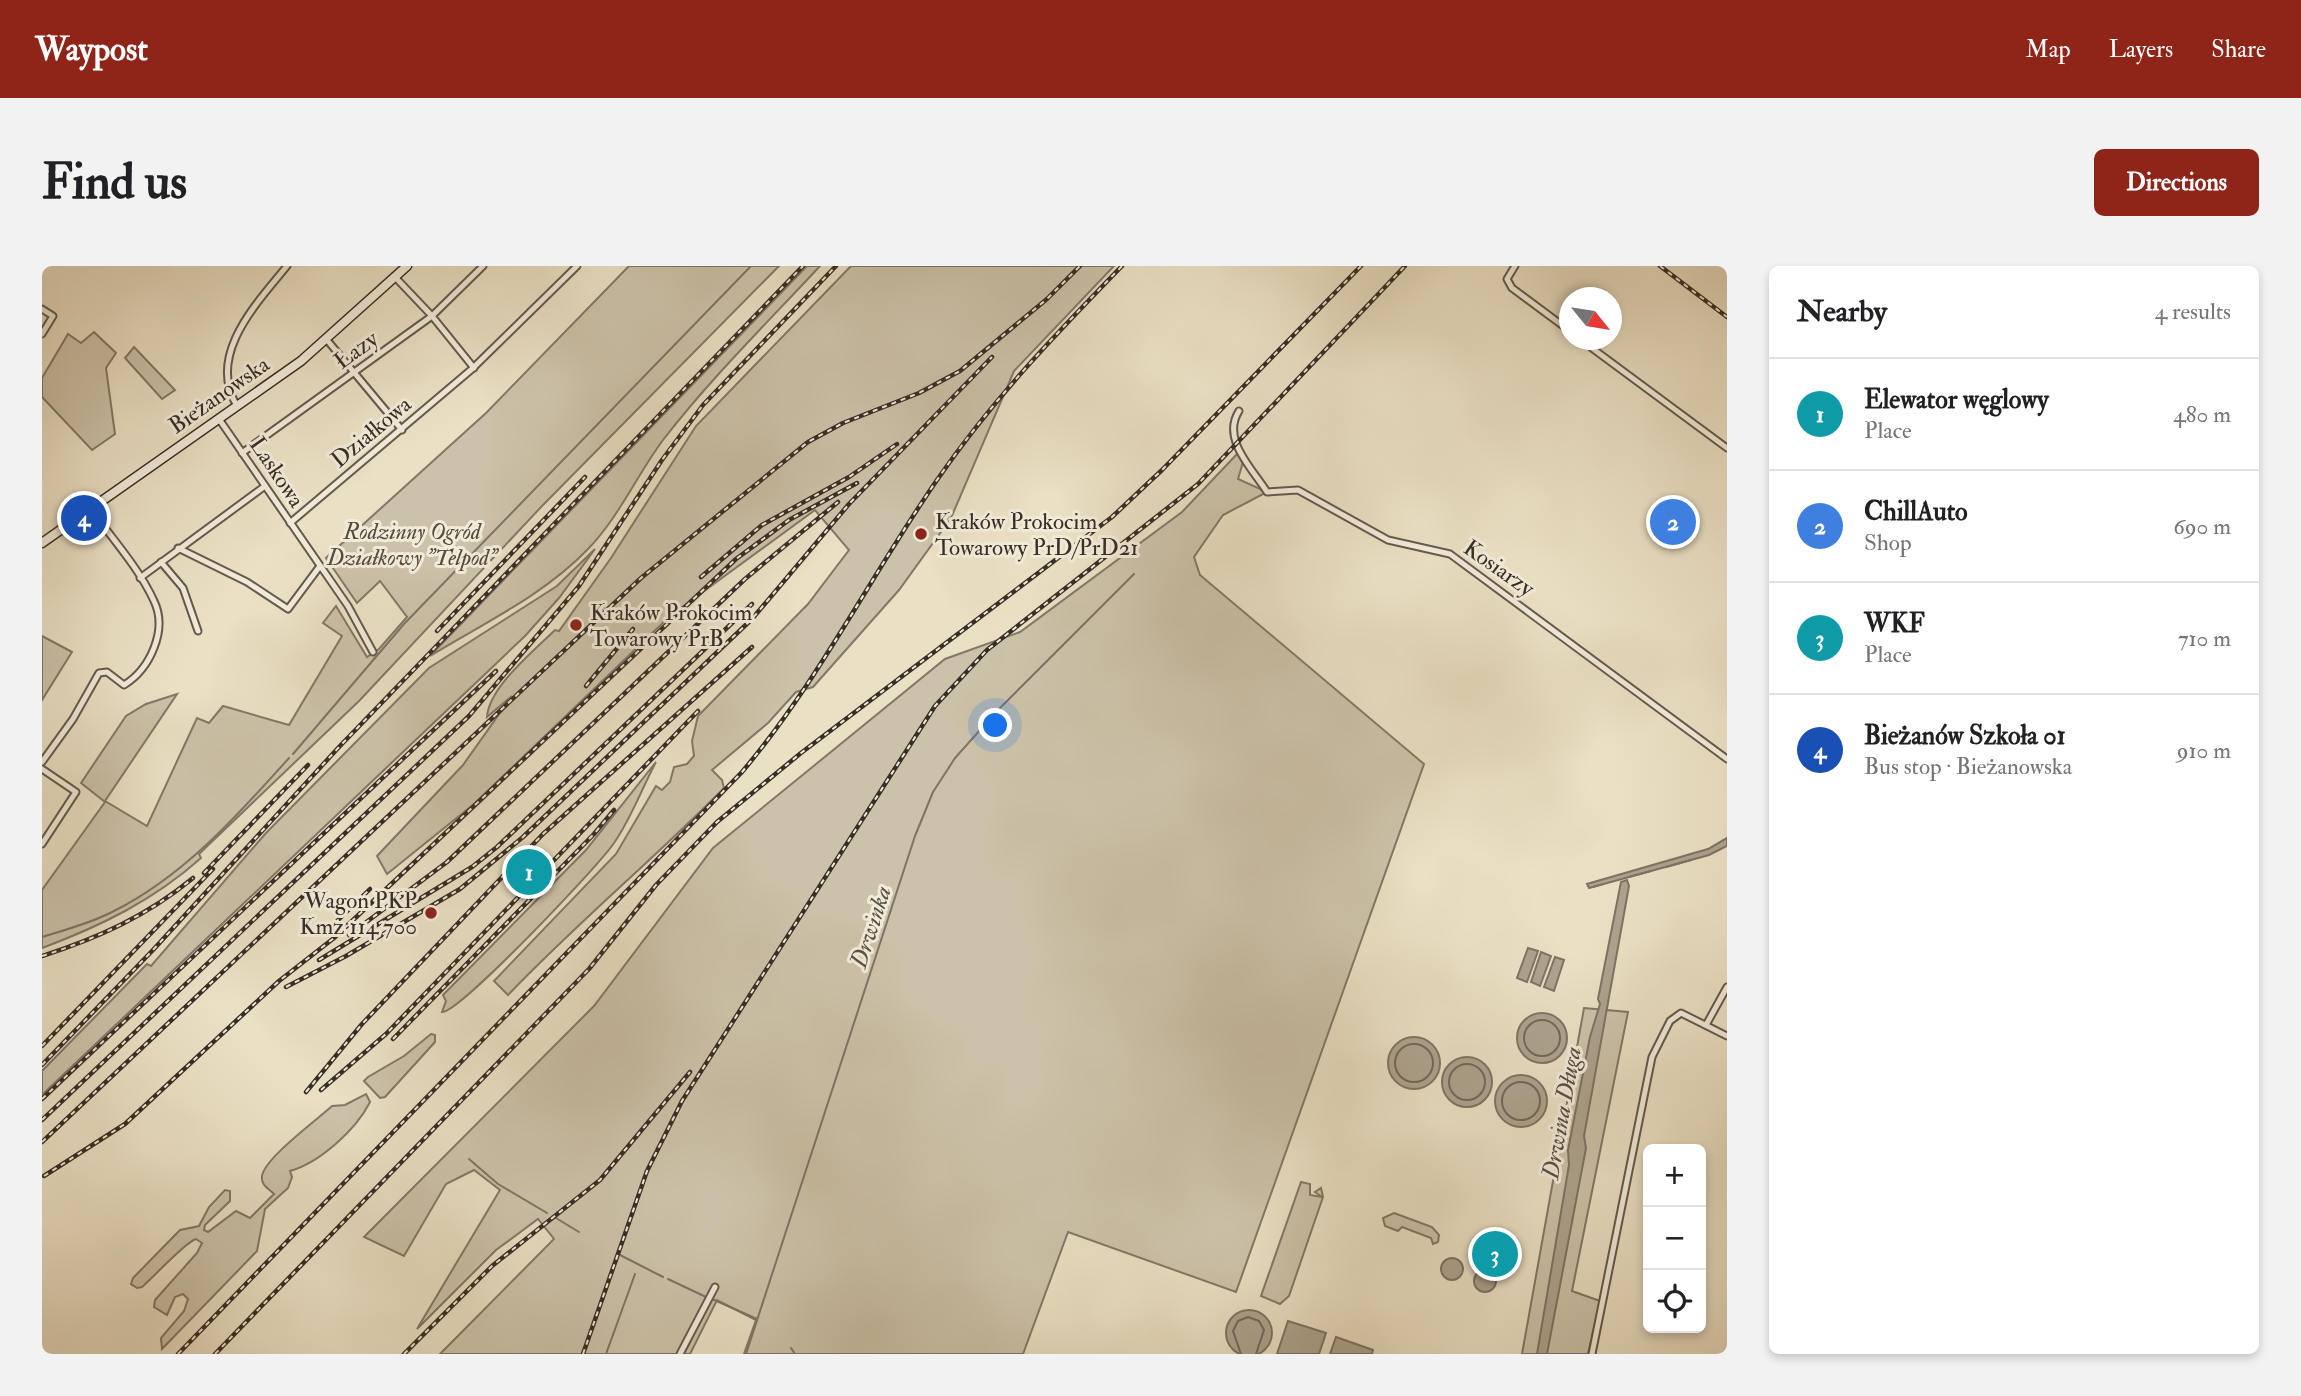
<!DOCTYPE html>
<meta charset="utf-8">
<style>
:root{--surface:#fff;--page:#f2f2f2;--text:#202124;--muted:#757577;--line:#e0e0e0;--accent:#8f2418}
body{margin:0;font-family:"IM FELL Double Pica",serif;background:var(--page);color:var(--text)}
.controls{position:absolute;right:21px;bottom:21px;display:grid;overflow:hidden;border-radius:10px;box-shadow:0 4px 10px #0003}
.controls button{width:63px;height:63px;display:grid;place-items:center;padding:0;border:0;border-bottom:2px solid var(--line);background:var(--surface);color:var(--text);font:35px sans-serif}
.compass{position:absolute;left:1517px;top:21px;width:63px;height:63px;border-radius:50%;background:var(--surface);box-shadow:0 4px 10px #0003;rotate:120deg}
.you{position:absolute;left:954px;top:460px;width:24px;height:24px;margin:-18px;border:5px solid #fff;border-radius:50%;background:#1a73e8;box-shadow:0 0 0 10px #1a73e833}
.badge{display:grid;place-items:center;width:46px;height:46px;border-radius:50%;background:var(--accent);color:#fff;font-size:23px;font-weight:700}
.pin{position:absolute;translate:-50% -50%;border:4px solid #fff;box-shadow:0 2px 7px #0006}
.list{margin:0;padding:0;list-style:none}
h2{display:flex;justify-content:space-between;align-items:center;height:91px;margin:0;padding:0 28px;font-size:30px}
h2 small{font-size:23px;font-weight:400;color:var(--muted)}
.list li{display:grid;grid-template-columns:46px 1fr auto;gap:21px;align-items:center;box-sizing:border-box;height:112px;padding:0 28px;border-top:2px solid var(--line)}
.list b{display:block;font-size:26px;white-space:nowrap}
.list p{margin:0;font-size:23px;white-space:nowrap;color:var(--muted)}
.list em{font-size:23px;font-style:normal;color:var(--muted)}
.icon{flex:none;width:38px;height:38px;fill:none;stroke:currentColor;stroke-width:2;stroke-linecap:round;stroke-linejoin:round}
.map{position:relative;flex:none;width:1685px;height:1088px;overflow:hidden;border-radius:10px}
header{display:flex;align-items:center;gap:42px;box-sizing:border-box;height:98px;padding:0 35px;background:var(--accent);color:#fff}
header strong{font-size:33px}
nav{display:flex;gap:38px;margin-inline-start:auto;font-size:24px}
.intro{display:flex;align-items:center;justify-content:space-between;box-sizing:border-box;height:168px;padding:0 42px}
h1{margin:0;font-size:49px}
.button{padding:18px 32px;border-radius:10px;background:var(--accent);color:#fff;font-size:24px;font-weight:700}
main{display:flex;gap:42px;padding:0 42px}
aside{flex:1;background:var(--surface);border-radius:10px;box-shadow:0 4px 10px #0003}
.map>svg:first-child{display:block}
.green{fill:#ccc2a9;stroke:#827867;stroke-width:2}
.water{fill:#ada38e;stroke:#7e7464;stroke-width:2}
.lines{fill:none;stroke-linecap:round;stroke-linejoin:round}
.shore{stroke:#72685a;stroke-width:2}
.stream{stroke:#7e7464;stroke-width:2}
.street-casing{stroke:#645a4d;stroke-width:9}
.secondary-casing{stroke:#372e25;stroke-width:11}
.street{stroke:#f1ebd9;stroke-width:5}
.secondary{stroke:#f1ebd9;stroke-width:8}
.rail-casing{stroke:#372e25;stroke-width:4.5}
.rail{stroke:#f1ebd9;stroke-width:2;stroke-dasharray:5;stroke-linecap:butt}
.poi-dot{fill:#8f2418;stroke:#f1ebd9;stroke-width:2.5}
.labels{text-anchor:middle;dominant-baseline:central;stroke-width:6;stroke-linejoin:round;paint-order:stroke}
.street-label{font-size:23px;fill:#372e25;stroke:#f1ebd9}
.poi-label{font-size:23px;fill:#372e25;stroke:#f1ebd9;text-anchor:start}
.park-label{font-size:23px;font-style:italic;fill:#554c3f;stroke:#f1ebd9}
.water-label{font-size:24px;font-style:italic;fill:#5a5144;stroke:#f1ebd9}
</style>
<header>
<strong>Waypost</strong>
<nav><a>Map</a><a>Layers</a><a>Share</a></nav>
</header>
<div class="intro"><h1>Find us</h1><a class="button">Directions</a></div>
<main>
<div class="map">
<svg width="1685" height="1088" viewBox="0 0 1685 1088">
<rect width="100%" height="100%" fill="#eae0c4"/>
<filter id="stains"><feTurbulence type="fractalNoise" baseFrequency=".00286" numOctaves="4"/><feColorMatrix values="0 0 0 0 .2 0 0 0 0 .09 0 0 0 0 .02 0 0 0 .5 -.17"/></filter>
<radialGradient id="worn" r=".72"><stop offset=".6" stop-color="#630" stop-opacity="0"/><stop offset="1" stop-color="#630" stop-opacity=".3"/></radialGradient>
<g class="green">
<path d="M587 0H737L500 240 317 435 157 588 159 592C112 634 59 660 0 682V624L63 536 39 517 84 450 104 438 135 428 63 535 105 560 155 452 167 457 181 440 247 459 300 370 281 357 294 340 325 391 337 383 365 351 338 315 315 337 284 292 444 147Z"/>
<path d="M765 0H778C725 57 669 112 621 174 595 209 577 251 546 283 502 329 442 357 388 390Z"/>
<path d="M809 0H1072L972 105 909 252 857 324 771 421 754 426 726 457 670 504 680 514 682 522C612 593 535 657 466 729L452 715 574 588 614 520 620 524 628 516 632 501 645 498 652 490 650 475 656 450 766 338 807 284 773 244 628 350 432 538 345 608 335 590 421 499 470 430 445 451C447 421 492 385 513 364L517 365 569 292 654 160Z"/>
<polygon points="52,66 74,87 64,102 73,168 50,184 0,131 0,112 26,68 39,77"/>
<polygon points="92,81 133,124 120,133 83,92"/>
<polygon points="1196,187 1201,196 1196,213 1225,226 1181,249 1152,291 1158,309 1382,498 1194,1026 1026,966 981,1088 702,1088 714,1054 675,1034 648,1088 398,1088 512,973 496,953 454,984 375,1063 458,924 432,904 404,918 362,990 322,971 552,740 671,582 903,393 978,366 1140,246"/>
<polygon points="553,283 517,332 483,370 0,829 0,805 105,698 109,700 224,567 387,402 515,320"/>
<polygon points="0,370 30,386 0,434"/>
<path d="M614 496C600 522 589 553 572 577 556 601 417 747 400 746L404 735 401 729 544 584Z"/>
<polygon points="1542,742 1586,746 1530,1025 1558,1035 1546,1088 1480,1088"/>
<polygon points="389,768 393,769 393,776 343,831 338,832 322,815 326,811 362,790"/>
<path d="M324 828 328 836C314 864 277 897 248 905L250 911 246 922 223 943 215 985 120 1083 119 1072 142 1045 146 1033 141 1028 133 1031 125 1049 112 1041 113 1034 155 987 160 977 154 973C142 977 113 1010 100 1021L95 1022 89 1018 91 1012 138 964 157 960 167 941 183 924 188 925V935L163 959 162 964 166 966 194 945 208 952 232 928C226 922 219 919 220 911 220 894 276 853 290 840L303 839Z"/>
<polygon points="1259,916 1268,918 1268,929 1280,931 1273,926 1279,922 1281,931 1247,1030 1238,1038 1219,1030"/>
<polygon points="1352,947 1390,961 1397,969 1396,976 1391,978 1389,972 1360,961 1356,965 1343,960 1341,952"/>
</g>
<g class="water">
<polygon points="1685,572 1685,580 1667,589 1547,622 1545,618 1666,583"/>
<polygon points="1585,614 1587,620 1542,870 1544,882 1505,1088 1495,1088 1527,899 1526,884 1548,771 1558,738 1556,733 1578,621 1579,616"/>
<polygon points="1486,682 1496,685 1485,716 1475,712"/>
<polygon points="1499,686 1509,690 1498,720 1489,716"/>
<polygon points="1513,691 1522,694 1512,725 1502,721"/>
<circle cx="1500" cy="772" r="25"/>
<circle cx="1372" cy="797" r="26"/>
<circle cx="1425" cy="816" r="25"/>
<circle cx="1479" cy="835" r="26"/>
<circle cx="1410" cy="1003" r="11"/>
<circle cx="1443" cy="1015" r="11"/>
<circle cx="1207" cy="1067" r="23"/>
<polygon points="1246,1055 1284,1067 1277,1088 1235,1088"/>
<polygon points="1294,1071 1331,1084 1330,1088 1288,1088"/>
</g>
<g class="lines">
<g class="shore">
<circle cx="1500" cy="772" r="18"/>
<circle cx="1372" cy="797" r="19"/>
<circle cx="1425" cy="816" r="18"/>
<circle cx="1479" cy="835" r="19"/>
<polyline points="1199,1088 1191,1065 1196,1055 1206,1051 1217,1055 1222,1064 1214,1088"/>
</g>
<g class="stream">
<polyline points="251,488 362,358 709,0"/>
<polyline points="1624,601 1649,594"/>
<polyline points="1587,611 1609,605"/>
<polyline points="1551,621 1561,618"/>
<path d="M0 671C23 664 49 657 70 646 141 611 195 550 247 492"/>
<polyline points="427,893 456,918 505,947"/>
<polyline points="514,952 537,966"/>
<polyline points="578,989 621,1011"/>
<polyline points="626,1013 664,1031"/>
<polyline points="670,1033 715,1053"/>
<polyline points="749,1082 753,1088"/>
<polyline points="564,1088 593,1008"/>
<polyline points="704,1088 873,570 891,526 913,492 956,444 1092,308"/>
</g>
<defs>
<g id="street">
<polyline points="1473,0 1465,13 1470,22 1528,65"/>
<polyline points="353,11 390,50 432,102"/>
<polyline points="0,43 11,50 0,68"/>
<polyline points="285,74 360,164"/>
<polyline points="1539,74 1685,182"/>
<path d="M195 140C164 89 215 37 245 0"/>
<path d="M1197 145C1179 173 1210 202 1225 226L1256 224 1346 274 1408 288 1685 493"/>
<polyline points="177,153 306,340 331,386"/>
<polyline points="200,187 390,50 441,0"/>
<polyline points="248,257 430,103 535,0"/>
<polyline points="136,282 205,316 246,343 278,300"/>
<polyline points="119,296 141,322 156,365"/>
<polyline points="98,312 223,220"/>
<path d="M0 496 31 453 57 407 65 406 82 419C108 403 126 364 112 335 97 302 69 271 48 242"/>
<polyline points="0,503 34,526 0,578"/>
<polyline points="1664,759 1685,721"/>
<polyline points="638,1088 673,1021"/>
<polyline points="1550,1088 1610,791 1628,755 1639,747 1685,770"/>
</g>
<polyline id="secondary" points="0,277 259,95 365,0"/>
</defs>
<use href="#street" class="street-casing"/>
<use href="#secondary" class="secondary-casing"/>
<use href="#street" class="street"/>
<use href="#secondary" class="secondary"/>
<defs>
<g id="rail">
<polyline points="1618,0 1685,51"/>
<polyline points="659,311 720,259 807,211 855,178"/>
<polyline points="395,365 543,211"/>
<polyline points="544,420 591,363"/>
<polyline points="162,607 266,499"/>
<polyline points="293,657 328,623"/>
<polyline points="307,669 405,596 703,313 796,236"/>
<path d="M0 690C56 672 105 650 151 612"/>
<polyline points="277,694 430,601 455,581 710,338"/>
<polyline points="244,721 304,690 418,623 481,571 710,353 807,238 950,91"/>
<polyline points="351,773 552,568 572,544"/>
<polyline points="0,780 171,603"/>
<polyline points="0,799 111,684 297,481 761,0"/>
<polyline points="279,824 344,768 656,445"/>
<polyline points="264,826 320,758 501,568 710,381"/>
<polyline points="0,833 454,405"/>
<polyline points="0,854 427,450 537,320 620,194 661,139 794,0"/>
<polyline points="0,876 599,312 766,176 801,157 877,127 918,105 1005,33 1038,0"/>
<polyline points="2,910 83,858 237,715 292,672 694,293 747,254 815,217"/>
<path d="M136 1088 700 506C776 416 828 311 895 214 950 134 1013 69 1080 0"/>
<polyline points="173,1088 547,703 614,619 675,556 759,487 1070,251 1120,204 1319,0"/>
<polyline points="362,1088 450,1000 558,914 648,806"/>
<polyline points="541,1088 605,905 640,835 893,440 945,384 1156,218 1363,0"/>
</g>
</defs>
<use href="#rail" class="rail-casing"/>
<use href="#rail" class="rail"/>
</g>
<g class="poi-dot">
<circle cx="879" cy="268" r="7"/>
<circle cx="534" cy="359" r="7"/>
<circle cx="389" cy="647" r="7"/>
</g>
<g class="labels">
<g class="street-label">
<text transform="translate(314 84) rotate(-36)">Łazy</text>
<text transform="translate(177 129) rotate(-35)">Bieżanowska</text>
<text transform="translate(329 166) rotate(-40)">Działkowa</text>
<text transform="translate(235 206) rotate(56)">Laskowa</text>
<text transform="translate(1457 302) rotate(35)">Kosiarzy</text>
</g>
<g class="poi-label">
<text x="893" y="255">Kraków Prokocim<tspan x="893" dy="26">Towarowy PrD/PrD21</tspan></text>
<text x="548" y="346">Kraków Prokocim<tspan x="548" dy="26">Towarowy PrB</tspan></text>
<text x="375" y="634" text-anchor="end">Wagon PKP<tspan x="375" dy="26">Kmz 114 700</tspan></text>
</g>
<g class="park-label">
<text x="370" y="265">Rodzinny Ogród<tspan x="370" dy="26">Działkowy "Telpod"</tspan></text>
</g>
<g class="water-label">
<text transform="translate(829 661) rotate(-72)">Drwinka</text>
<text transform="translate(1520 847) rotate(-80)">Drwina Długa</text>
</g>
</g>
<rect width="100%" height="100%" filter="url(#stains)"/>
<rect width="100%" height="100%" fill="url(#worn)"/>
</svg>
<div class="controls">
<button>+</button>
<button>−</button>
<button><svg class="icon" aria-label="locate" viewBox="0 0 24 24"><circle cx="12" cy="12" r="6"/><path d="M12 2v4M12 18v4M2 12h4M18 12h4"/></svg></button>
</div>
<svg class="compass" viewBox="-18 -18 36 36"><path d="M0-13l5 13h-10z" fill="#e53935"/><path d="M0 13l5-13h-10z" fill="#757577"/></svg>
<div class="you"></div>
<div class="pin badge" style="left:487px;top:606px;background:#0f9aa8">1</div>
<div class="pin badge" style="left:1631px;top:256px;background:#3f7fe0">2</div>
<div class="pin badge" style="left:1453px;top:988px;background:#0f9aa8">3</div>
<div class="pin badge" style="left:42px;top:252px;background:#1a4fb4">4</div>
</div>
<aside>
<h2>Nearby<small>4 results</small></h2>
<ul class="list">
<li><span class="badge" style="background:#0f9aa8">1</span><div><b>Elewator węglowy</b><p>Place</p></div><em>480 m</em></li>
<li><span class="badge" style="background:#3f7fe0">2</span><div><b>ChillAuto</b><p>Shop</p></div><em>690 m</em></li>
<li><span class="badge" style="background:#0f9aa8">3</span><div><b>WKF</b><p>Place</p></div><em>710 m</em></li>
<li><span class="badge" style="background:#1a4fb4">4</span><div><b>Bieżanów Szkoła 01</b><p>Bus stop · Bieżanowska</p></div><em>910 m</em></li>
</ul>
</aside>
</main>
